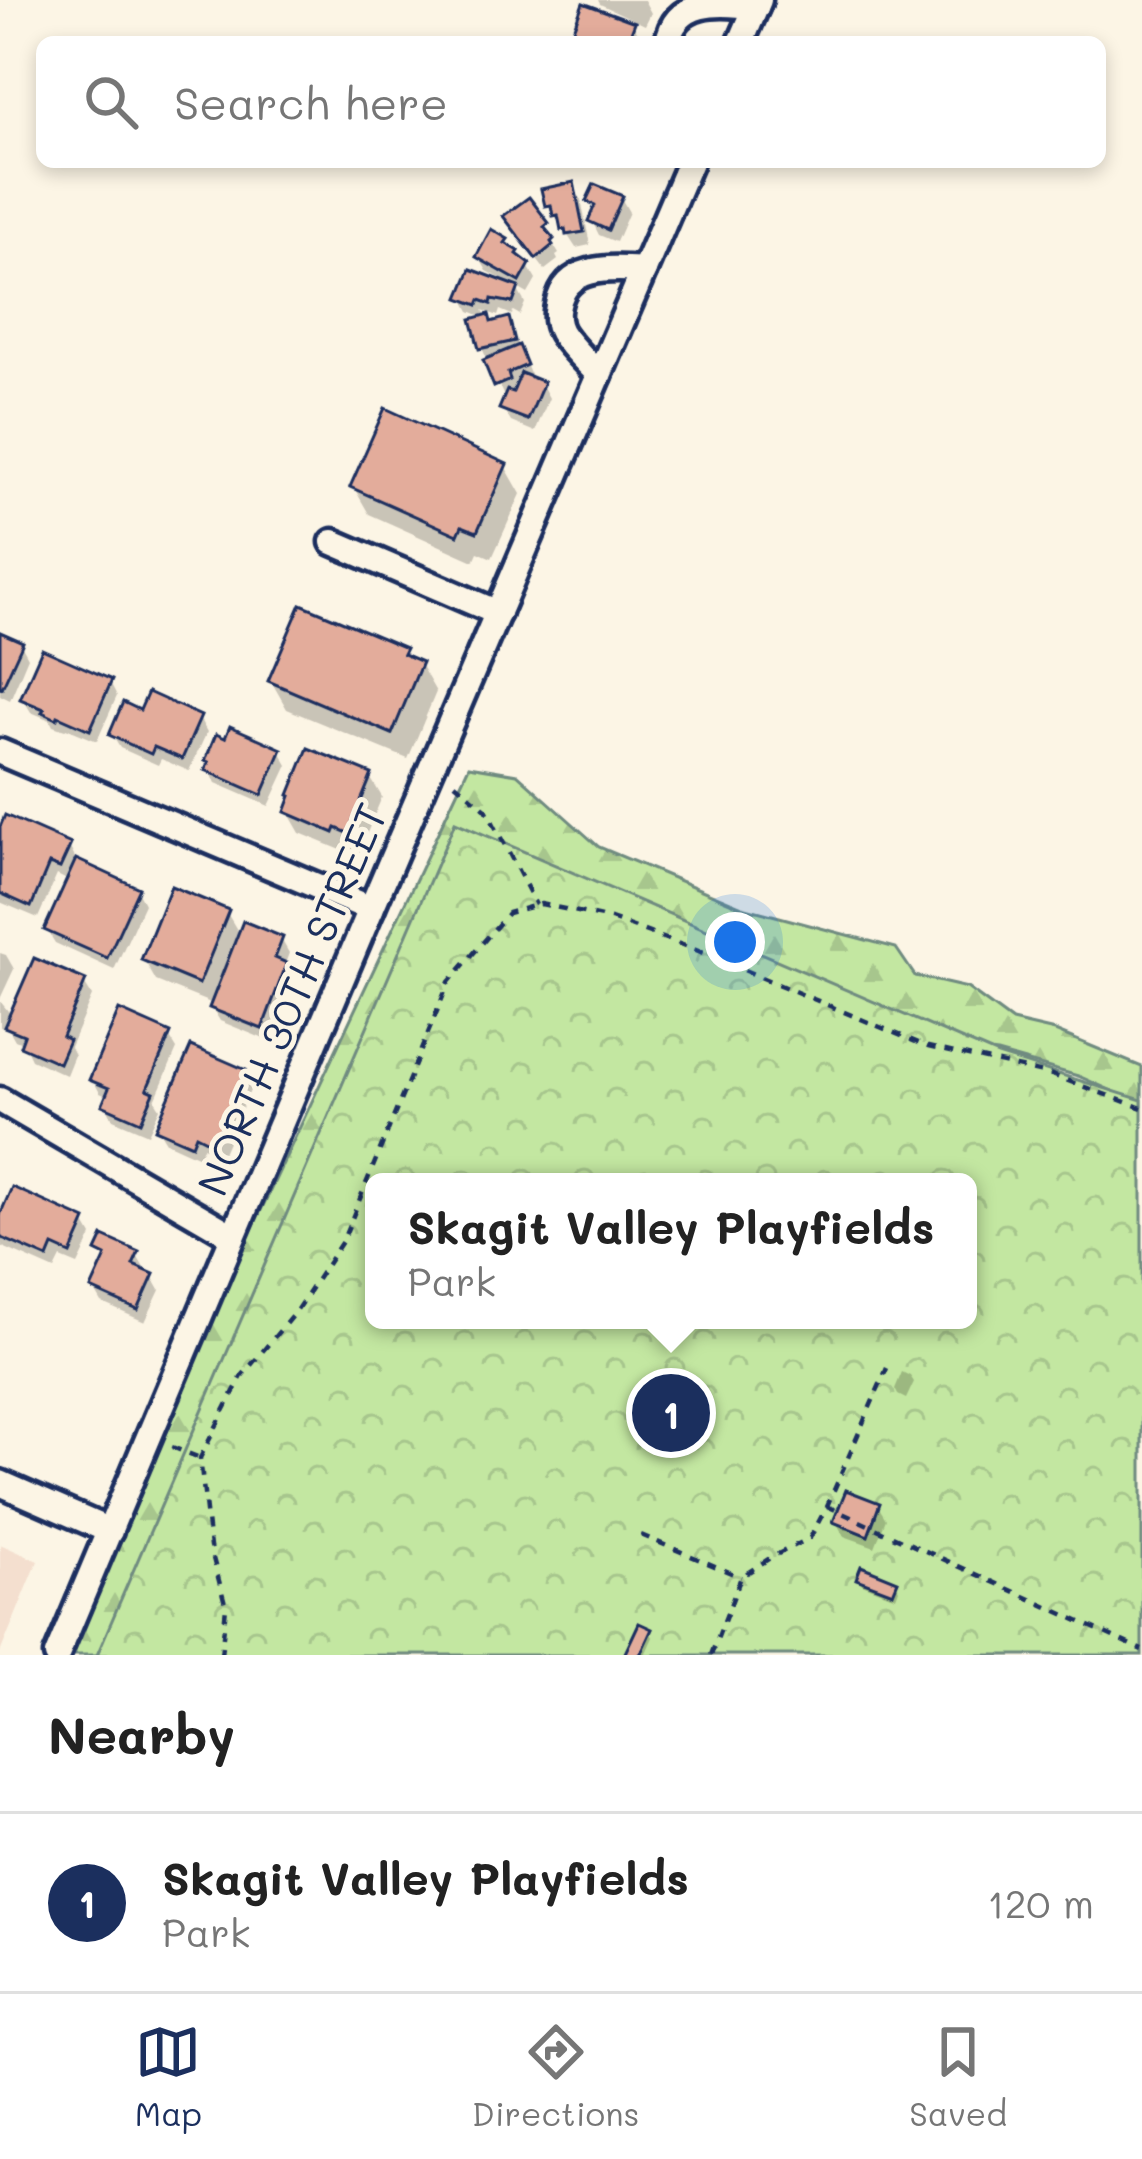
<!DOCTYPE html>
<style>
:root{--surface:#fff;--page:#f2f2f2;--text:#222;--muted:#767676;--line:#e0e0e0;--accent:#1b2f5e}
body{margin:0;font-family:Mali,sans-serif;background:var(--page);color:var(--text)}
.you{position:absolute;left:735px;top:942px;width:42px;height:42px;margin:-30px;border:9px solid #fff;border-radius:50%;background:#1a73e8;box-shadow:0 0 0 18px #1a73e833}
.badge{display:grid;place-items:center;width:78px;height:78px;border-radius:50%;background:var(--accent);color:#fff;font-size:39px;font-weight:700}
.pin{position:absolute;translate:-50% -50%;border:6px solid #fff;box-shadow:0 3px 12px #0006}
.popup{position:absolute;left:365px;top:1173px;width:612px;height:156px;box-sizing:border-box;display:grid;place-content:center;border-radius:18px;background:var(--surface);filter:drop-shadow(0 3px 9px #0005);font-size:39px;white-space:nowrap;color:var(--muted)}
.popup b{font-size:45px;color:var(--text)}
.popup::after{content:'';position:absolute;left:50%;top:100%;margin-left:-24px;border:24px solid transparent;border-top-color:var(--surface)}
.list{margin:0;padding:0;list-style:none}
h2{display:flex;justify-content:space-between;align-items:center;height:156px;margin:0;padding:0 48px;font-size:51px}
h2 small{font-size:39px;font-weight:400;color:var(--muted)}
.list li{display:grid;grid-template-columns:78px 1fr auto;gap:36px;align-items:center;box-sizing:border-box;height:180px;padding:0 48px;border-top:3px solid var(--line)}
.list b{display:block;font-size:45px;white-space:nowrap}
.list p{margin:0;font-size:39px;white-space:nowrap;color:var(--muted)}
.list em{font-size:39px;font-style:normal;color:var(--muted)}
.icon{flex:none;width:66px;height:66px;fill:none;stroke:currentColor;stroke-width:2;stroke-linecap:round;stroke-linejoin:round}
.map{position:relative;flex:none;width:1142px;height:1655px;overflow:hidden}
.search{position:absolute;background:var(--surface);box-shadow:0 6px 18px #0003;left:36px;right:36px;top:36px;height:132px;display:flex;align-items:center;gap:30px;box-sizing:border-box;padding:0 42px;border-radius:18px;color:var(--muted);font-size:45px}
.sheet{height:336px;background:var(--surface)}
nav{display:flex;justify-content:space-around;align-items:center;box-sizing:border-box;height:168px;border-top:3px solid var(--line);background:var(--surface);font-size:33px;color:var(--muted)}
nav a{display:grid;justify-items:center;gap:6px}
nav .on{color:var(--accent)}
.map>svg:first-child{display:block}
.built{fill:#f4dfcf}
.forest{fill:url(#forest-firs);stroke:#6f8b80;stroke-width:3}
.park{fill:url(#park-crowns);stroke:#6f8b80;stroke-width:3;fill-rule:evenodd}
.shadow{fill:#0003}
.building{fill:#e3ac9b;stroke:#1b2f5e;stroke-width:3}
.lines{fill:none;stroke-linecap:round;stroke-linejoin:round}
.street-casing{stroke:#1b2f5e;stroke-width:33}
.path{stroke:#1b2f5e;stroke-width:4.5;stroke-dasharray:9 9;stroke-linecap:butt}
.street{stroke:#fcf5e5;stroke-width:24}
.labels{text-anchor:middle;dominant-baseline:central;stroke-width:10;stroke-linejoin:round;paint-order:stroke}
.street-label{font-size:42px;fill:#1b2f5e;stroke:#fcf5e5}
</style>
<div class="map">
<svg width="1142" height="1655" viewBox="0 0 1142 1655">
<defs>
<pattern id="forest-firs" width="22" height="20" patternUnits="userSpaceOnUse" patternTransform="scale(3)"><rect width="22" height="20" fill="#c3e7a1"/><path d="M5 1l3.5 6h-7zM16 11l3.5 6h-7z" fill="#a7c68d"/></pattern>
<pattern id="park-crowns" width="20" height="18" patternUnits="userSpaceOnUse" patternTransform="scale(3)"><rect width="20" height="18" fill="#c3e7a1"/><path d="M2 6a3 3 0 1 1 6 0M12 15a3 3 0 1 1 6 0" fill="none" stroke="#a7c68d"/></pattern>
</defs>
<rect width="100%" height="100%" fill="#fcf5e5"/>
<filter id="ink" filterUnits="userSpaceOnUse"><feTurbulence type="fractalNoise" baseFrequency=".00833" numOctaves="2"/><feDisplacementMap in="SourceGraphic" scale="24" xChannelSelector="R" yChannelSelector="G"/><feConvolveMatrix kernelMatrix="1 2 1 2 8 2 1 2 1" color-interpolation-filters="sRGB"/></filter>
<g filter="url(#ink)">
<polygon class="built" points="0,1544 38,1561 0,1653"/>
<polygon class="forest" points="469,766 517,774 599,847 742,907 896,948 915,976 967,988 1012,1021 1055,1031 1142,1067 1142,1104 1078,1076 997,1053 938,1047 389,1115 225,1655 63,1655 218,1302"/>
<path class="park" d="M455 822 998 1055 1142 1100V1655H97ZM374 1182H968V1320H374Z"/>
<g class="shadow">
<polygon points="598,0 644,0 651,13 645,25 600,4"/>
<polygon points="633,24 641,38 639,42 581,42 576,32"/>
<polygon points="573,186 581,199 590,245 576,248 548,205"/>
<polygon points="621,198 629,212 616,242 599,235 592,221 596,211 590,201"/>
<polygon points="528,201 554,238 551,241 559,254 556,256 558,260 545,270 514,230"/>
<polygon points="506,241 528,266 536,280 528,294 516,287 525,303 520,315 513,311 512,315 500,310 498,316 483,310 491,325 508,321 533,381 542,385 549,398 535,432 511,422 503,409 506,401 482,348 487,318 470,311 463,298 502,284 504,280 487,271 479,257"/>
<polygon points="505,466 521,494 492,558 478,552 474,561 369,514 353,486"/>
<polygon points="0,635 21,644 28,657 10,700 0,695"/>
<polygon points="404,651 409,660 420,664 436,692 408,759 287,709 271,681"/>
<polygon points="110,682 117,696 97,741 66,728 65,730 53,726 50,720 31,712 23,699"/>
<polygon points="142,714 199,718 207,732 189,771 161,759 158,765 120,748 112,735"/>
<polygon points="280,751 288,765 269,806 216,783 209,770 211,765 208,760"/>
<polygon points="370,777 382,797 359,852 348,847 346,852 300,833 288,812"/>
<polygon points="0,834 69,846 76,860 137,890 144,904 114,970 55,943 47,930 69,881 57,875 38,918 0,902"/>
<polygon points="227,913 240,935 281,939 289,953 285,964 293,979 269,1041 220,1021 212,1008 213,1004 156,981 144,960"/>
<polygon points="0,953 6,955 14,969 0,999"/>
<polygon points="84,983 92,996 70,1047 74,1055 66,1075 31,1059 24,1044 15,1040 7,1026 6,1029 0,1027 0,1001 12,1016"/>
<polygon points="169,1036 177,1049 155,1100 160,1108 148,1134 113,1119 106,1105 109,1097 100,1093 93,1080"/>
<polygon points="244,1073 252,1086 222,1155 203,1147 199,1157 166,1142 158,1129"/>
<polygon points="0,1222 84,1222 92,1236 78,1265 61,1258 55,1270 3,1247 0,1242"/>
<polygon points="100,1251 136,1254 144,1268 142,1272 152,1276 160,1290 145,1322 102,1303 94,1289 106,1262"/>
<polygon points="902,1372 910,1376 914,1382 906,1399 898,1395 895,1389"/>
<polygon points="878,1506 886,1519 875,1547 844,1536 836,1522"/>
<polygon points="859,1578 896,1583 899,1589 896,1597 862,1584"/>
<polygon points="650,1631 653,1637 645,1655 627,1655"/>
</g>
<g class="building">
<polygon points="583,3 635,22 628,40 621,37 619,41 606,36 604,39 593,35 591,40 572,32"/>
<polygon points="574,182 584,232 566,235 565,229 561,230 558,215 553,216 551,205 545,206 541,189"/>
<polygon points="594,184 623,196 608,230 588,221 595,205 586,201"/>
<polygon points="529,197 549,223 544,227 554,239 551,242 553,245 536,259 503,216"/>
<polygon points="491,229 508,239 505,243 519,251 517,254 530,264 520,282 476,257"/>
<polygon points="471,269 519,287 513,303 492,299 491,304 480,300 478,305 459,298"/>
<polygon points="489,314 491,322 509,317 515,341 479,349 471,319"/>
<polygon points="519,345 527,365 508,373 510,380 494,387 483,360"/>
<polygon points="521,373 544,382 528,420 499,409 507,390 513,392"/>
<polygon points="385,408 507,464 477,532 462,526 458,535 350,487"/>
<polygon points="301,604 406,648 403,654 422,662 392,734 268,681"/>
<polygon points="0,632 23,642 2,688 0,687"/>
<polygon points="42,649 112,680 90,730 58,716 57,719 42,712 44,709 20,699"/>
<polygon points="148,692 201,716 182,759 154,747 151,754 109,735 123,702 140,710"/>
<polygon points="230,726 282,749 262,795 205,770 209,762 205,761 216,734 225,738"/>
<polygon points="308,748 372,774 348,833 336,828 334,833 285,812 291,796 289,795"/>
<polygon points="5,815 71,844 60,868 49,864 31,907 0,893 0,827"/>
<polygon points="76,859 139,888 107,958 44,930"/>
<polygon points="171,886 229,910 199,984 141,960"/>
<polygon points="243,921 283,937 275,958 287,963 262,1029 209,1008"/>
<polygon points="34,958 86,980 62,1036 69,1040 59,1063 20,1046 24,1035 4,1027"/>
<polygon points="119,1010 171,1033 147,1089 154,1092 141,1122 102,1105 109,1088 89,1080"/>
<polygon points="191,1046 246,1070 214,1144 196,1135 192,1145 155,1129"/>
<polygon points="12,1187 86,1220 71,1254 53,1246 48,1258 0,1237 0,1215"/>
<polygon points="103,1236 139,1252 133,1265 154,1274 138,1310 91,1289 106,1256 96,1251"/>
<polygon points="846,1490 880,1503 868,1536 833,1522"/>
<polygon points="861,1566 898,1581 893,1593 856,1579"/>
<polygon points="639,1623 652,1629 640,1655 624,1655"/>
</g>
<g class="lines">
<defs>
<g id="street">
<path d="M668 42C675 0 718 1 756 7"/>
<polyline points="741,42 759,0"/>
<path d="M599 375C587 362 571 348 561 332 556 323 556 314 558 305 566 264 611 268 644 270"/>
<polyline points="333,542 498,613"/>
<polyline points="0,752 371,909"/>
<polyline points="0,1100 233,1236"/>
<polyline points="0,1483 110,1531"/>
<polyline points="57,1655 371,909 690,162"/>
</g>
</defs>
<use href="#street" class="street-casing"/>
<g class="path">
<polyline points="455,783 486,809 536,905"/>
<polyline points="172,1447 200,1458"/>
<polyline points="827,1506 1142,1650"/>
<polyline points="641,1535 741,1577"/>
<polyline points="221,1655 226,1607 210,1547 200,1458 242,1376 296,1311 343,1240 449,982 508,913 541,904 611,919 696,950 928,1047 1052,1075 1142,1108"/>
<polyline points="711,1655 741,1577 770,1558 810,1538 827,1506 887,1368"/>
</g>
<use href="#street" class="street"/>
</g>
</g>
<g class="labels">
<g class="street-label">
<text transform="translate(291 999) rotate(-67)">NORTH 30TH STREET</text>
</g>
</g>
</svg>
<div class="you"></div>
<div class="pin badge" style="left:671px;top:1413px">1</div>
<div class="popup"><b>Skagit Valley Playfields</b>Park</div>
<div class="search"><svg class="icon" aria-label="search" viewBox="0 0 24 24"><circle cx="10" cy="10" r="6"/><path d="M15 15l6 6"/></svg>Search here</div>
</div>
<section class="sheet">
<h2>Nearby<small></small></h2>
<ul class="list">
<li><span class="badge">1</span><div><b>Skagit Valley Playfields</b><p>Park</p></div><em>120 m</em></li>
</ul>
</section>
<nav>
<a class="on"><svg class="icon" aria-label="map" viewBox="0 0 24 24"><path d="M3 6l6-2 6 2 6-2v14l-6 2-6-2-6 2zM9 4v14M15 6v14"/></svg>Map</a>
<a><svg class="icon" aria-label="directions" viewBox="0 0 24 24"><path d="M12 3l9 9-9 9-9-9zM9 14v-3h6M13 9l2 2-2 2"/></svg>Directions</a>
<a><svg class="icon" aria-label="saved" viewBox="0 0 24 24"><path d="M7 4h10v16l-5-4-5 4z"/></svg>Saved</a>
</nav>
